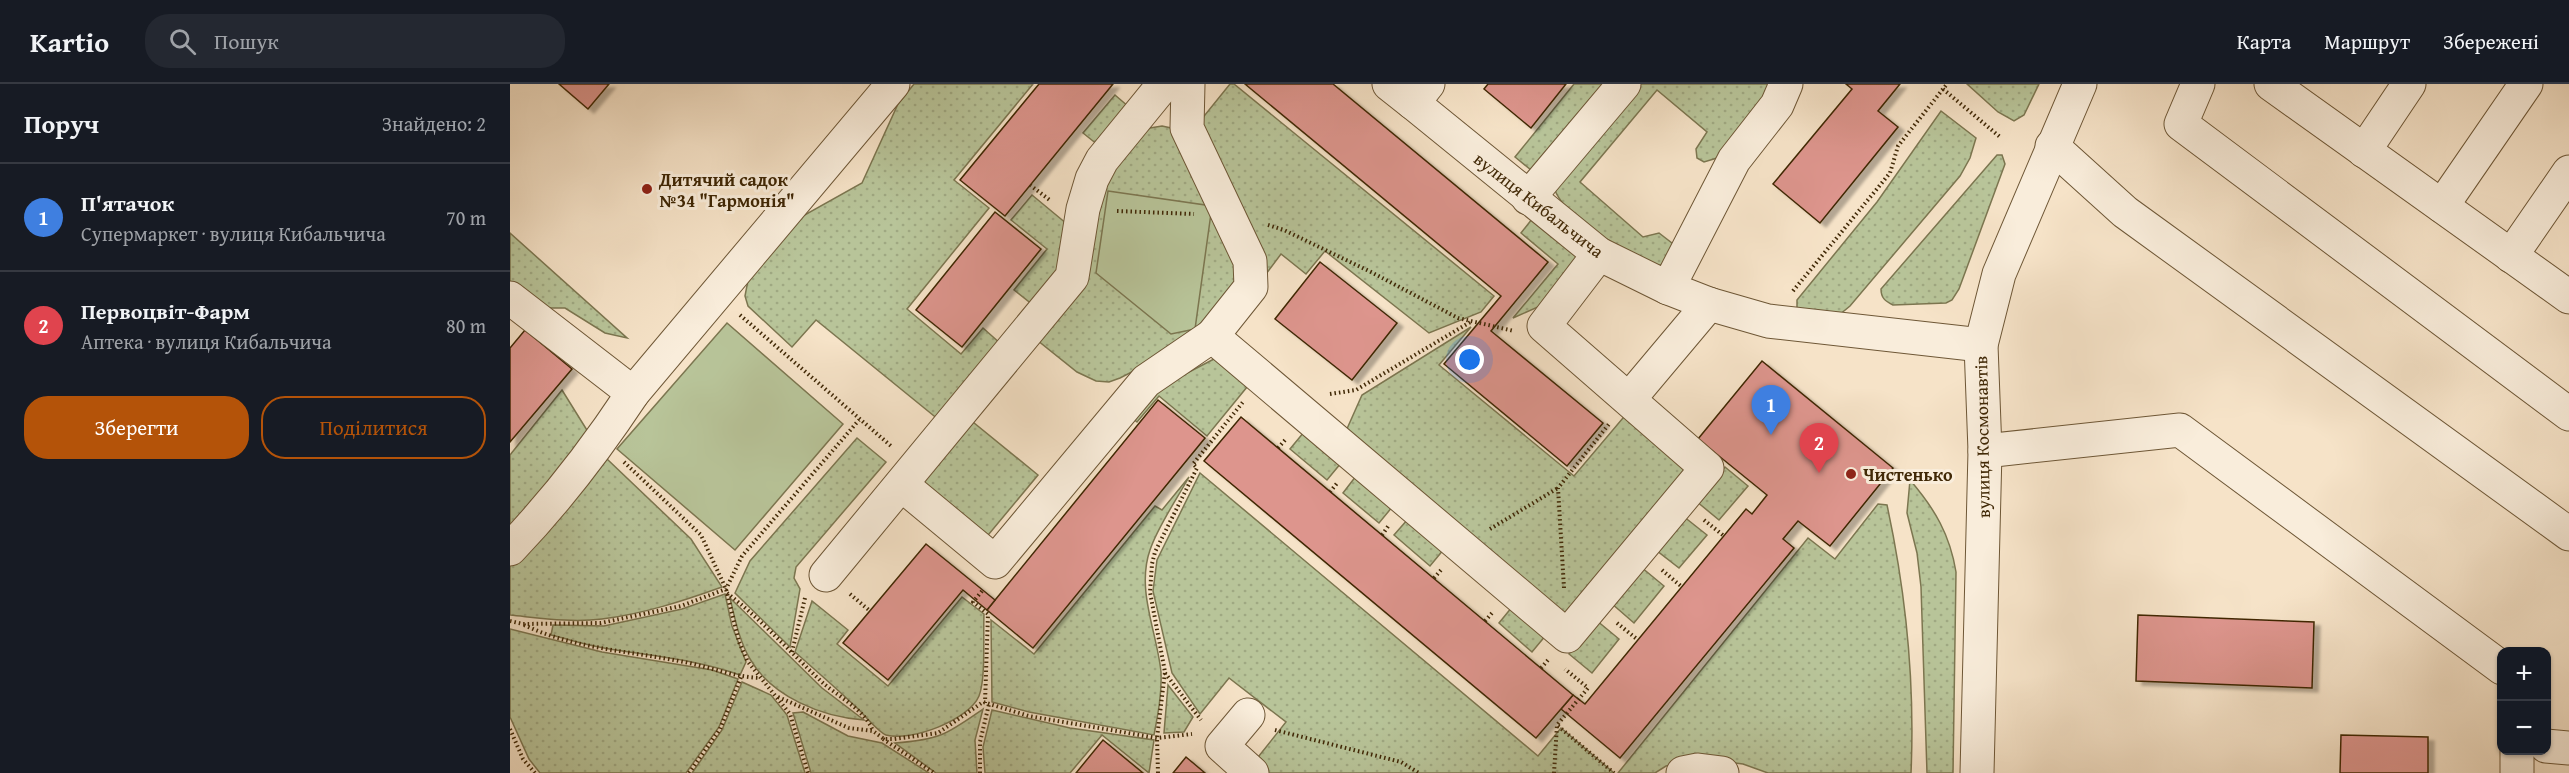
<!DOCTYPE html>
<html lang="uk">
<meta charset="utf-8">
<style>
:root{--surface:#171b24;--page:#242831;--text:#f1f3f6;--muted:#9ea1a6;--line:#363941;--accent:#b45309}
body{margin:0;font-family:"Gentium Book Plus",serif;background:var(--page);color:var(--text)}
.controls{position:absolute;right:18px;bottom:18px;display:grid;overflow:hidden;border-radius:12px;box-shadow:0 2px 4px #0004}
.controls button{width:54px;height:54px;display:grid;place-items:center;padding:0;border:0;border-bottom:2px solid var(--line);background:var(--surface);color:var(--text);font:30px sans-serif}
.you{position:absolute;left:960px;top:276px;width:21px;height:21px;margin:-15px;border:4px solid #fff;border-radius:50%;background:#1a73e8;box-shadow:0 0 0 9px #1a73e833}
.badge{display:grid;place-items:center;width:39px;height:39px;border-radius:50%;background:var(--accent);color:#fff;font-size:20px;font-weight:700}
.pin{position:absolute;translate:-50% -50px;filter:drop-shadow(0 2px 3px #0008)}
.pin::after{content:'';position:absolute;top:32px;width:21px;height:18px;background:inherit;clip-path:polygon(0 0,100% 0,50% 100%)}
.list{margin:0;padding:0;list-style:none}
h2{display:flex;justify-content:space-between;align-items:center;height:78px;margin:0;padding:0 24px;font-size:26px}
h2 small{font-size:20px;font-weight:400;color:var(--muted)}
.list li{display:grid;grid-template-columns:39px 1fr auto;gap:18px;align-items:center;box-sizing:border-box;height:108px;padding:0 24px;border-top:2px solid var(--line)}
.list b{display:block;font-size:22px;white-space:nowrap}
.list p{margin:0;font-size:20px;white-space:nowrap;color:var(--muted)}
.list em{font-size:20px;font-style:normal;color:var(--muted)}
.actions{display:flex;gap:12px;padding:18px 24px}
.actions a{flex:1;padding:14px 0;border:2px solid var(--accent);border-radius:24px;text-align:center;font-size:21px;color:var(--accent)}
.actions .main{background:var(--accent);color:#fff}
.icon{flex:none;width:33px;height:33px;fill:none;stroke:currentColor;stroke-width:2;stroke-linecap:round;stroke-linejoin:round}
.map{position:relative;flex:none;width:2059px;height:689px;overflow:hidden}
header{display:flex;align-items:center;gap:36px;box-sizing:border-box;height:84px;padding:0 30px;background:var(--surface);border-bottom:2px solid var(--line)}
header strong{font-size:28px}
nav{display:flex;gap:33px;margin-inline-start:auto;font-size:21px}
.search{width:420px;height:54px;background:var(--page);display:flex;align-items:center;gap:15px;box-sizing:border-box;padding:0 21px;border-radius:24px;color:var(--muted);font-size:22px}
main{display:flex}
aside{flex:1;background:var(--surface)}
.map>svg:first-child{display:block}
.grass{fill:url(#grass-dots);stroke:#7c7650;stroke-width:1.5}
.park{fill:#b8c499;stroke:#7c7650;stroke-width:1.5}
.building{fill:#dd958d;stroke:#402806;stroke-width:1.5;filter:url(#shadow)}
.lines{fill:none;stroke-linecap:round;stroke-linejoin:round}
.minor-casing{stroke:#6e5736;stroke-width:35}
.path{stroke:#402806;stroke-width:4;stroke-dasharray:1.5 3;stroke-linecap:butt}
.minor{stroke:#f9eddb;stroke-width:33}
.poi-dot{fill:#8f2418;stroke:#f9eddb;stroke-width:2}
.labels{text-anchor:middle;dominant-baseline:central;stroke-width:6;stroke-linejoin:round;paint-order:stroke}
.poi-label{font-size:18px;font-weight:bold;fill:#402806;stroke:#f9eddb;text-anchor:start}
.street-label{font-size:18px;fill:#402806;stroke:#f9eddb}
</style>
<header>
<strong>Kartio</strong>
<div class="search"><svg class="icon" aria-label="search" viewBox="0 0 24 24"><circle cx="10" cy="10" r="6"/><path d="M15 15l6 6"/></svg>Пошук</div>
<nav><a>Карта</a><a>Маршрут</a><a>Збережені</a></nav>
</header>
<main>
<aside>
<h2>Поруч<small>Знайдено: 2</small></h2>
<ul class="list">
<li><span class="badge" style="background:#3f7fe0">1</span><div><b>П'ятачок</b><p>Супермаркет · вулиця Кибальчича</p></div><em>70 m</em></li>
<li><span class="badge" style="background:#e0444e">2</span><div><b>Первоцвіт-Фарм</b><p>Аптека · вулиця Кибальчича</p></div><em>80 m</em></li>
</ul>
<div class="actions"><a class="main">Зберегти</a><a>Поділитися</a></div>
</aside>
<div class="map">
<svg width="2059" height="689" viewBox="0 0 2059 689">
<defs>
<pattern id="grass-dots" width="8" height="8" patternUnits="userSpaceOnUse" patternTransform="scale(1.5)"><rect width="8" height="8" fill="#b8c499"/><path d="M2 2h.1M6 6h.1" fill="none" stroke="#9fa882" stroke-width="1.8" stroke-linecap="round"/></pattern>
<filter id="shadow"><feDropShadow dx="6" dy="4" stdDeviation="1.5" flood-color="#0004"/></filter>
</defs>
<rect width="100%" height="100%" fill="#f6e3c8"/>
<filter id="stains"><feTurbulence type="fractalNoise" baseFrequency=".00333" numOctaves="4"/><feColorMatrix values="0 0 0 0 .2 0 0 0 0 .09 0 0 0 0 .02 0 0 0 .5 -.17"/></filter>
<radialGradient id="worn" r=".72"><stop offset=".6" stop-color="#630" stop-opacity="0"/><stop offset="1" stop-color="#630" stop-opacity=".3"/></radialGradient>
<g class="grass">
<polygon points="404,0 523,0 444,96 479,124 397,225 451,270 473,244 491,260 429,336 306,236 282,263 238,222 235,212 239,191 282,138 352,99 388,20"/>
<polygon points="720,0 724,0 984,212 971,228 919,249 815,167 796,190 771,170 756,190 686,42"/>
<polygon points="1064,0 1100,0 1021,86 1005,73"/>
<path d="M1126 0H1268L1207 74 1194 78 1187 74 1186 65 1197 48 1147 6 1070 98 1133 153 1149 149 1171 166C1158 178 1150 186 1132 182 1110 166 1047 127 1044 102Z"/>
<polygon points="1457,0 1529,0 1514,31 1504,37 1488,28"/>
<polygon points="605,11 619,23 588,61 573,49"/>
<polygon points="1431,27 1466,54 1460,74 1450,92 1340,222 1329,231 1287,228 1287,216 1367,118"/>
<polygon points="652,42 661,44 729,171 724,208 667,265 610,294 599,298 586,297 567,288 527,256 597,94 627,51 640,44"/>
<path d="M1487 71H1492L1495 80 1449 205 1442 216 1436 219 1383 221C1375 217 1371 214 1371 205Z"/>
<polygon points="522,111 557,140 551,187 523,221 504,206 537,165 501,136"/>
<polygon points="1022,135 1069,174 1028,223 1003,234 1048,180 1011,149"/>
<polygon points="0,149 117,254 95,249 55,224 25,224 0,205"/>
<polygon points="961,243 929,281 1064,392 1118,328 1181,387 1057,534 836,347 852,311"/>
<polygon points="704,275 737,303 697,352 649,312 627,338 615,328 631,313"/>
<polygon points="52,306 80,351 0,454 0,371"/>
<polygon points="458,334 528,391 474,456 405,398"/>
<polygon points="794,348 831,379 817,396 780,365"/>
<polygon points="347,354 376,378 286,483 284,494 290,505 280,563 225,509 240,477"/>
<path d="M97 375 181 455 212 503C173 517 133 530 92 535 62 539 30 534 0 531V477Z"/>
<polygon points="1215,383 1238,402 1209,436 1186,417"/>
<polygon points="690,389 1028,672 1051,644 1104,689 759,689 745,677 776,638 719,594 690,630 662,589 643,507 647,476"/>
<polygon points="846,392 883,422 869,439 833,409"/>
<path d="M679 393C667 415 648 442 640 466 626 506 647 548 651 588 652 609 648 630 644 651L519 628 482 618 481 536 524 570 645 422 652 426Z"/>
<path d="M1400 396C1425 425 1440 451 1446 488L1443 689H1417L1411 503 1407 469 1397 429Z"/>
<path d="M1368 420 1377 421C1396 509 1405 599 1401 689H1258L1233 680 1194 675 1156 682 1145 689H1108L1298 454 1325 475Z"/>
<polygon points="1173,432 1197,451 1169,484 1146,466"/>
<polygon points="898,435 934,465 920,482 884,451"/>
<polygon points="1131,483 1154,502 1124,539 1101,519"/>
<path d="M215 510 222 542 236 578 230 591C185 575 141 572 94 564 76 561 58 555 41 551L43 541 94 542 172 525Z"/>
<path d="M452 513 474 530C473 550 476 595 469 612 459 636 401 658 376 651 368 648 354 630 346 623 326 604 305 586 285 568L302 517 338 546 327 560 378 602Z"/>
<path d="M220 514 312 604 354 636C312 633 262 613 240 575 229 556 225 535 220 514Z"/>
<polygon points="1002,523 1036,551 1022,568 989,539"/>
<polygon points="1086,536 1109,555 1082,589 1059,570"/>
<polygon points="0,545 92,568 202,586 228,595 209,643 176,689 30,689 19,675 0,633"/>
<polygon points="232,598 261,611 277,631 295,689 182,689 212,646"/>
<polygon points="658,601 683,633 674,648 654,649"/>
<path d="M473 625 465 656 467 689H426L385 659C430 656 437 650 473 625Z"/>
<polygon points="482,626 560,644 644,656 639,689 592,651 560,689 475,689 473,663"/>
<polygon points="293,628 338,652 372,659 419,689 301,689 283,629"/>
</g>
<g class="park">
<polygon points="598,107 702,122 685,245 661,250 586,189"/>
<polygon points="217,239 333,340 225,466 107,365"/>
</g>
<g class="building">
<polygon points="49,0 99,0 78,25"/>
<polygon points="529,0 603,0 495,132 450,96"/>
<polygon points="735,0 823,0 1038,178 981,247 1093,339 1057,382 934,280 991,212"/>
<polygon points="978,0 1056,0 1021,44 974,5"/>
<polygon points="1336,0 1390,0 1368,27 1388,43 1310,139 1263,100 1342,5"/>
<polygon points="485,128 531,165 452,263 406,226"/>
<polygon points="810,178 887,239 842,296 765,235"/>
<polygon points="15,246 62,285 0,358 0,264"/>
<polygon points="1252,277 1383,384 1320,462 1288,437 1273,455 1284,464 1110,674 1051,625 1063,611 1075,620 1236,425 1242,430 1257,411 1188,355"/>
<polygon points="648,316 695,354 523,564 477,526"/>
<polygon points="731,333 1063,611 1026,654 694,377"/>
<polygon points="416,460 485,516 477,526 453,506 378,596 333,559"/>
<polygon points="1628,531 1804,538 1802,604 1626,597"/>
<polygon points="1831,651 1918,653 1918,689 1830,689"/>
<polygon points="593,656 633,689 566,689"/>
<polygon points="676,673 695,689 663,689"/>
</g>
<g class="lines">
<defs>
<g id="minor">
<polyline points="678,0 677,44 740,177 741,203 702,252"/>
<polyline points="879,0 903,19"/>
<polyline points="918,0 903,19 1089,170 1158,204 1199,220 1258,237 1471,261"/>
<polyline points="1688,0 1671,40 2059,330"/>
<polyline points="1761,0 2059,213"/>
<polyline points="1542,62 1615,128 2059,450"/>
<polyline points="1854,67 1899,0"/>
<polyline points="1018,114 1114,0"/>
<polyline points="1932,122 2016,0"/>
<polyline points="2001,172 2059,88"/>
<polyline points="1158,204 1224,76 1267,21 1276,0"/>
<polyline points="0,214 123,309"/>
<polyline points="1120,314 1199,220"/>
<polyline points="1475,367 1670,346 1992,584"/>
<polyline points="392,401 485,478 636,297 702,252 1057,552 1197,384 1034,242 1089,170"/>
<path d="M0 465C46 417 86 365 123 309L383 0"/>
<polyline points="316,491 562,193 573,125 582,95 592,76 654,0"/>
<polyline points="738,631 712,662 742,689"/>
<polyline points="2036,662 2059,664"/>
<polyline points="1173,689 1188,686 1212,689"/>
<polyline points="1467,689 1475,367 1471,261 1489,190 1570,0"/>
<polyline points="2007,689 2007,666"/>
</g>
</defs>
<use href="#minor" class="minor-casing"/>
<g class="path">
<polyline points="1433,5 1490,53"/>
<polyline points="520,101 541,117"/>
<polyline points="607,127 684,130"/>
<polyline points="758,141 774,146 861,188 948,234 1004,247"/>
<polyline points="1283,207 1380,89 1388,62 1437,0"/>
<polyline points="230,231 381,362"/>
<polyline points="820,310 846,306 962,237"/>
<polyline points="768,364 776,355"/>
<polyline points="114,378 191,451 216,505 229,558 238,578 280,630 298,689"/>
<polyline points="820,408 828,398"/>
<polyline points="1194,436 1214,452"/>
<polyline points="980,445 1048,404"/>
<polyline points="872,451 879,441"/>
<polyline points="1152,486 1172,503"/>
<polyline points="924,494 931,486"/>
<polyline points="1054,504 1048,404 1099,340"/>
<polyline points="472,507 463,518 478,530 475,619"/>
<path d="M217 509C252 536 281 569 313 599 329 613 355 626 363 647"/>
<polyline points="340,510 360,527"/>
<polyline points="0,537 13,540 91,539 171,522 216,505 232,472 349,336"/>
<polyline points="975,537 982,529"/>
<polyline points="1107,539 1128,556"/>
<path d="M14 541C65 565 120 567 174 578 200 583 224 593 250 594"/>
<polyline points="282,568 295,514"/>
<polyline points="1031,584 1038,576"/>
<polyline points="655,589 691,636"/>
<polyline points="268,613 339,644 363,647 374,655 384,655 428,649 473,618 519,632 647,654 682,650"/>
<polyline points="1048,642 1104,689"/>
<polyline points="0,645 13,675 25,689"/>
<polyline points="765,646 891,678 909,689"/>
<polyline points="373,655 424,689"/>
<polyline points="179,689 210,645 231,593"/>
<polyline points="470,689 470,658 479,620"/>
<polyline points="648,689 647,654 655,588 640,508 642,480 645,468 687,384 683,380 733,318"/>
<polyline points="1044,689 1047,641 1078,604 1055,585"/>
</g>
<use href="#minor" class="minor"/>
</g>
<g class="poi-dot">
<circle cx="137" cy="105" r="6"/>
<circle cx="1341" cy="390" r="6"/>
</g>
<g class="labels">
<g class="poi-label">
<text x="149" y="95">Дитячий садок<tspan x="149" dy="21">№34 "Гармонія"</tspan></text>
<text x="1353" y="390">Чистенько</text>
</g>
<g class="street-label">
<text transform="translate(1029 121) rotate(38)">вулиця Кибальчича</text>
<text transform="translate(1472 353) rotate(-91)">вулиця Космонавтів</text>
</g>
</g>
<rect width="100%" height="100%" filter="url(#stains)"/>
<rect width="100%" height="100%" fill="url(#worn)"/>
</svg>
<div class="controls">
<button>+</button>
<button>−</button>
</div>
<div class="you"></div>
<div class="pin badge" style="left:1261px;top:351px;background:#3f7fe0">1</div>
<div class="pin badge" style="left:1309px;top:389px;background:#e0444e">2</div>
</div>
</main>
